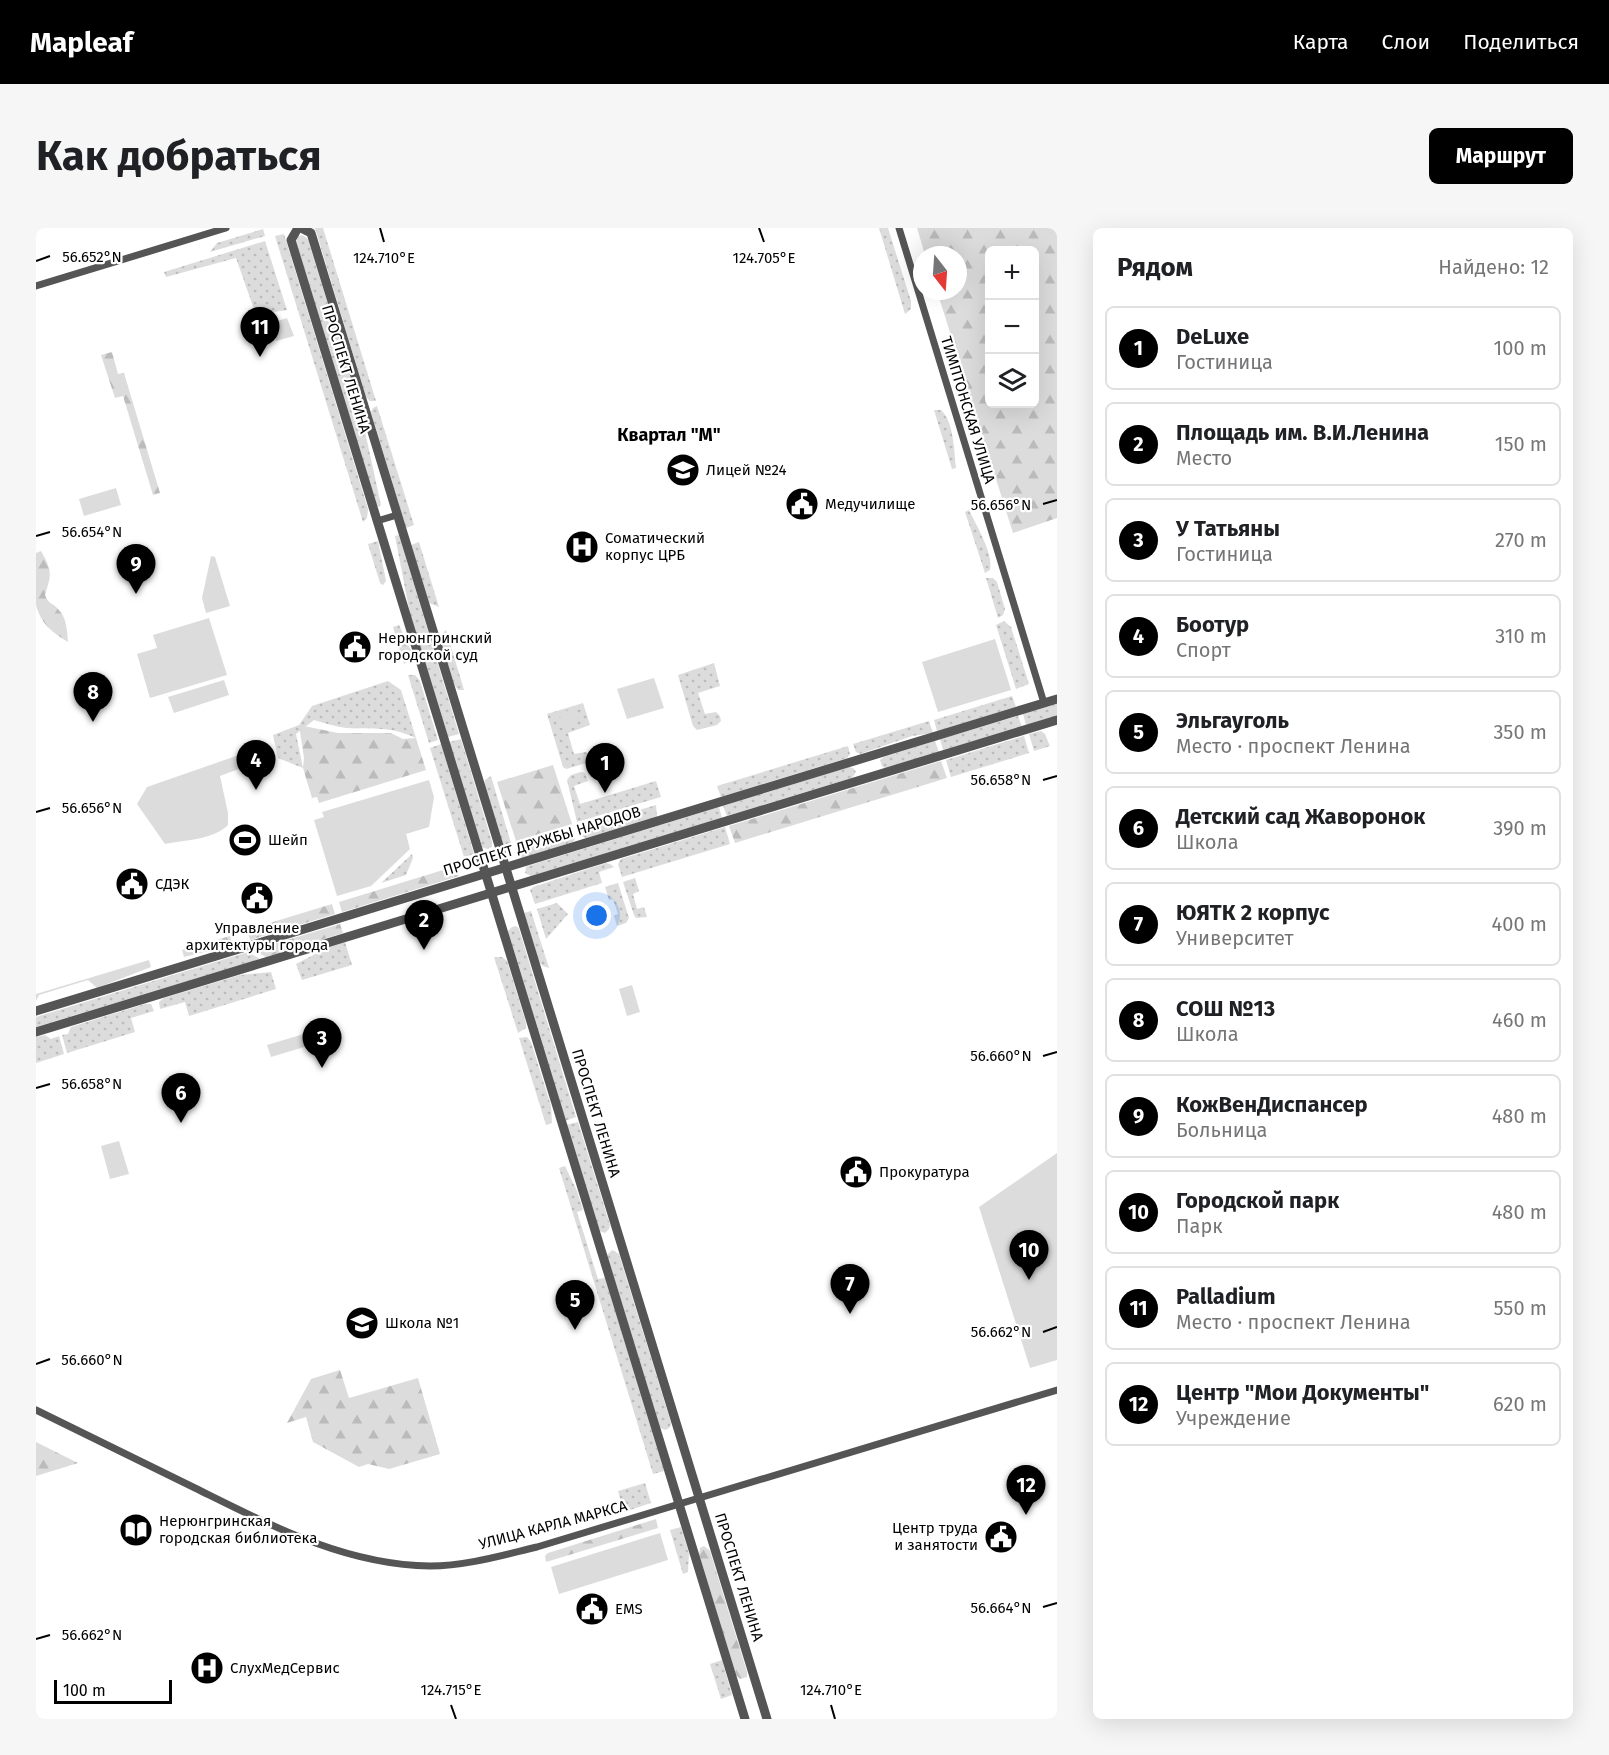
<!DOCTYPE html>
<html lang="ru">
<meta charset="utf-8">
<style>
:root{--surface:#fff;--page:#f6f6f6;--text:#202124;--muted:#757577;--line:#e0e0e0;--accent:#000}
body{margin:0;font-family:"Fira Sans",sans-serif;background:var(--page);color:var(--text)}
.controls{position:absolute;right:18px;top:18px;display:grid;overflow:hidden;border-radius:9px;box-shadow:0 6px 24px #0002}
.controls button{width:54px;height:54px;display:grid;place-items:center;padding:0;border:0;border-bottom:2px solid var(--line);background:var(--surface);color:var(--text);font:30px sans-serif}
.compass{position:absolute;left:877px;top:18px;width:54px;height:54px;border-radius:50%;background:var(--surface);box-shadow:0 6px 24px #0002;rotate:163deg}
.scale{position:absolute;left:18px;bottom:15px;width:118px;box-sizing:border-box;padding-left:6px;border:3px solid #000;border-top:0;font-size:16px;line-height:21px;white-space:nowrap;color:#000;-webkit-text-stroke:4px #fff;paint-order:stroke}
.you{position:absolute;left:561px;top:688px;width:21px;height:21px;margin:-15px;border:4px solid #fff;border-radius:50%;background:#1a73e8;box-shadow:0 0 0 9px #1a73e833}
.badge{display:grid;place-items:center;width:39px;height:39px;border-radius:50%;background:var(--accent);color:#fff;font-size:20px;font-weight:700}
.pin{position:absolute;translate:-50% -50px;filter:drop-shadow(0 2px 3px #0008)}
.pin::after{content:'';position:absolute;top:32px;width:21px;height:18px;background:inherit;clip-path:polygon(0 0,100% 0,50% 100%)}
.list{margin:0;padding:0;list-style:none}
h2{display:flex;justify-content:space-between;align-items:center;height:78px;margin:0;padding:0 24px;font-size:26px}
h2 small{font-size:20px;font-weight:400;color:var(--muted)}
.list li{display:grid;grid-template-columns:39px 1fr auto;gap:18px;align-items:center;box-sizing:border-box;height:84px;margin:0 12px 12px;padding:0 12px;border:2px solid var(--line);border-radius:9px}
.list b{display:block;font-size:22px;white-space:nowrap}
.list p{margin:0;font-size:20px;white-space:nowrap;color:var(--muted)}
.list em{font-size:20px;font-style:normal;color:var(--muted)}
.icon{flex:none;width:33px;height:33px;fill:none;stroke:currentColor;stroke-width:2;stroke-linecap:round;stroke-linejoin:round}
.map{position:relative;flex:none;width:1021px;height:1491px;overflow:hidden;border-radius:9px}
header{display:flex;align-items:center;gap:36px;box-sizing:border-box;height:84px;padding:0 30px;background:var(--accent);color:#fff}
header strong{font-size:28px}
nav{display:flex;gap:33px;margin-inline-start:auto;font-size:21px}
.intro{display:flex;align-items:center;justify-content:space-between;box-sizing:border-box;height:144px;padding:0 36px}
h1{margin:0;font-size:42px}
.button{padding:15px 27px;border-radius:9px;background:var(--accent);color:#fff;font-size:21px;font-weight:700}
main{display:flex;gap:36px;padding:0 36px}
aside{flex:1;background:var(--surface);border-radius:9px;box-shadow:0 6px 24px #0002}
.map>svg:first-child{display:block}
.grass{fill:url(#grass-dots)}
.forest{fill:url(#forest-firs);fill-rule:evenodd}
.green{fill:#dcdcdc}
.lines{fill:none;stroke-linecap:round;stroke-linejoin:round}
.minor{stroke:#555;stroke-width:7}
.tertiary{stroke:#555;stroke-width:9}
.ticks{fill:none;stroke:#000;stroke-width:2}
.labels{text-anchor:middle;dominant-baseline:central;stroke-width:4.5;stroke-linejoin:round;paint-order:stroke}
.street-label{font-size:15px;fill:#000;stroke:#fff}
.poi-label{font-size:15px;fill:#000;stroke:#fff;text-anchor:start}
.quarter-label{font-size:18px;font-weight:bold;fill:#000;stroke:#fff}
.ticks-label{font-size:15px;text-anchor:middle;fill:#000;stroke:#fff;stroke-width:4.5;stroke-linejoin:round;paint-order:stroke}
</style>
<header>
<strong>Mapleaf</strong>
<nav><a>Карта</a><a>Слои</a><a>Поделиться</a></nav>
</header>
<div class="intro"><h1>Как добраться</h1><a class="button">Маршрут</a></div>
<main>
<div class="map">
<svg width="1021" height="1491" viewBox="0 0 1021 1491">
<defs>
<pattern id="grass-dots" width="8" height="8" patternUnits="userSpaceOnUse" patternTransform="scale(1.5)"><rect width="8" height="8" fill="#dcdcdc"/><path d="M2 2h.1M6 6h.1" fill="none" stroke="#bbb" stroke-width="1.8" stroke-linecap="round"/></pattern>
<pattern id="forest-firs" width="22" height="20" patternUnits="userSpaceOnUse" patternTransform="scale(1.5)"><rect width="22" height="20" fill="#dcdcdc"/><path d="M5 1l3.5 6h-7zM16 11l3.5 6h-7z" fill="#bbb"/></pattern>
</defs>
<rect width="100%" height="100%" fill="#fff"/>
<g class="grass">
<polygon points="279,0 287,0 340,173 334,173 330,169"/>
<polygon points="843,0 852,0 875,73 875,81 869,86"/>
<polygon points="227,1 229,8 174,24 181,15"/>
<polygon points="248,6 332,281 331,290 327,294 239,8"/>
<polygon points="266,7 272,11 324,181 345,277 343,279 341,278 260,15 261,9"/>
<polygon points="229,13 251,82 220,87 200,30 130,49 128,44"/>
<polygon points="341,178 378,297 370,300 335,184 337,180"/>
<path d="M898 182H905C918 194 918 223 920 240L916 241Z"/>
<path d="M933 282C940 297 958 326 954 342L949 345 929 284Z"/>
<polygon points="363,307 423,506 412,509 374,386 359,308"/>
<polygon points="342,313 350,353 347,357 344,355 332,316"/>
<polygon points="383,314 403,379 393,375 375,317"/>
<polygon points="950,350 957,350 961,354 969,381 967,387 962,390"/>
<polygon points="968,393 975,399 993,456 980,461 960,397"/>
<polygon points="363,397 376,425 374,432 368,436 357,399"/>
<polygon points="410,402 428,462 422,462 418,456 403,409"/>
<polygon points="678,435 684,458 662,465 669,486 680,484 684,488 685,493 681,497 661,502 657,498 642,447"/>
<polygon points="372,447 379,447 384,453 402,512 393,515"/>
<path d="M352 453 365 462 380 510C351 497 340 502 311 500 300 499 289 495 278 492L260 506 267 540 242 530 237 507 263 497 276 478Z"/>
<polygon points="976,468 980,479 901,503 898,492"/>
<polygon points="547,475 554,497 532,505 538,526 550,524 554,528 554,534 530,541 527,539 511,486"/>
<polygon points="1021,476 1021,488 990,497 987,486"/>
<polygon points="982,488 986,499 907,522 904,511"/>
<polygon points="893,493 897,505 876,508 824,526 820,524 817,516"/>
<polygon points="1005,503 1009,506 1014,518 998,523 993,506"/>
<polygon points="988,508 993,525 915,549 910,532"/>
<polygon points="425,511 456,614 456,619 451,621 446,619 413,514"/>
<polygon points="899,513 903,524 849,540 846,538 844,532 848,529"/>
<polygon points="405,516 438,626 428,629 394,520"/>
<polygon points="812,518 814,526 811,530 685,569 681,558"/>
<polygon points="813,539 817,540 820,544 816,550 691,588 687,578"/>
<polygon points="545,544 549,545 552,553 538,558 544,576 620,553 625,569 541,594 531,552 535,547"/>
<polygon points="455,548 475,615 467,617 448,557 449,552"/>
<polygon points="620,577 621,589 550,610 546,608 543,600"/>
<polygon points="683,579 686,590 495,648 489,645 490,639 492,638"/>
<polygon points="689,599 694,616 586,649 582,636 585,631"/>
<polygon points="537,602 539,611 537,614 485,631 481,619"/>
<polygon points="376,626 377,630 370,647 345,655"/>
<polygon points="570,635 574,636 578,639 563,644 566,655 499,676 494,662 497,659"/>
<polygon points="599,650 603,663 597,666 601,681 608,679 611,689 600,690 598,687 587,654"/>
<polygon points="582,655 593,690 590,695 581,698 578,688 582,686 577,671 573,672 569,659"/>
<polygon points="521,675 532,686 510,711 501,681"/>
<polygon points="495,683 513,740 507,738 503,734 488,685"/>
<polygon points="480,698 483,701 540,889 529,893 471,704 476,699"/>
<polygon points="309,714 316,737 266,752 260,736 291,720"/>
<polygon points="212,724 224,731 0,799 0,789"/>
<polygon points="458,729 466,729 471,733 490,795 490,800 482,805"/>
<polygon points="235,744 240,761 153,788 149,774 124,781 123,774 128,770 204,747"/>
<polygon points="109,776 115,776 118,783 95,790 99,804 31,825 26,807 32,806 35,799"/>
<polygon points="9,807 15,811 23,808 28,826 0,835 0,809"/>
<polygon points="491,809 495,814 515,878 516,895 510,897 483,810"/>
<polygon points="542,894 574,997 573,1001 569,1005 563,1003 530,897"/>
<polygon points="529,938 541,963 547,982 541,984 562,1051 569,1050 628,1243 617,1246 523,940"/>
<polygon points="576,1022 583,1026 635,1195 634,1199 630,1202 624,1200 571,1027"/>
<polygon points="609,1255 615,1275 588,1284 582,1263"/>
<polygon points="645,1299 653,1326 652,1344 647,1346 634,1302"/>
<polygon points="686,1432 696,1467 685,1471 674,1436"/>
</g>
<g class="forest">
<path d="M881 0H1021V290L977 305 901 63H922V27H889ZM954 22H999V176H954Z"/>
<polygon points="76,124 82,146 88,145 124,265 117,267 87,168 79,170 65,127"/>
<path d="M5 323C16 342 16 346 9 367 13 377 16 374 22 381 31 390 31 402 32 414 16 404 5 396 0 377V325Z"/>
<polygon points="263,497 302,505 355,505 367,511 380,510 390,542 283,575 281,569 276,570 267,540 268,530"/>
<polygon points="905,533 911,550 699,615 693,598"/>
<polygon points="517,537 536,596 480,613 461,554"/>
<polygon points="420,638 423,648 306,684 303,674"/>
<polygon points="296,676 299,686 214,712 211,702"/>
<polygon points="304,696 307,705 230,729 218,722"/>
<polygon points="194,708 197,717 148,729 146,722"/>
<polygon points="304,1142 313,1170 382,1150 404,1226 353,1241 332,1236 323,1239 277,1214 270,1189 251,1195 275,1151"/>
<polygon points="0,1214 42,1235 0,1248"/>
<polygon points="620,1291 622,1300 510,1334 509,1328 512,1325"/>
<polygon points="668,1318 674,1323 711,1444 711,1449 704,1451 700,1447 663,1326 664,1320"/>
</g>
<g class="green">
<polygon points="251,90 258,108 240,113 235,95"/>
<polygon points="80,260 85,277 48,288 43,271"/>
<polygon points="175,328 179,329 194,378 170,385 166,370"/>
<polygon points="173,390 191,447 114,470 101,426 121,420 117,407"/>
<polygon points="959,411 975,462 902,484 886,434"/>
<polygon points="618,450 628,480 591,491 581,461"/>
<polygon points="188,452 193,467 138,485 132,469"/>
<polygon points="537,481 542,498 528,502 523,485"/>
<path d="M226 519 232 530 184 548 192 585V597C177 612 148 612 129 616L101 576 111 559Z"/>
<polygon points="393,552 398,569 393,599 370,606 374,621 335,658 301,668 278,592 288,589 286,584"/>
<polygon points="113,732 115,739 61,760 52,752 3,767 0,773 0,766"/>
<polygon points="596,757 604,784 591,788 583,761"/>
<polygon points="281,802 285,814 235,829 231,817"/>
<polygon points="83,913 93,946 74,951 65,918"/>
<polygon points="1021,925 1021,1132 994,1140 943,979"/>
<polygon points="624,1305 632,1332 523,1366 515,1339"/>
</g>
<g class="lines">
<g class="minor">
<polyline points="863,0 1008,475"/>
<polyline points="0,58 190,0"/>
<polyline points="341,293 361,287"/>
<path d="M0 1182C53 1208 106 1234 159 1260 234 1297 309 1337 394 1338 430 1338 467 1327 501 1319L1021 1162"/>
</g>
<g class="tertiary">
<polyline points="262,0 255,12 709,1491"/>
<polyline points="265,0 275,5 731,1491"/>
<polyline points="0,783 1021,471"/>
<polyline points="0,804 1021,492"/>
</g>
</g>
<path class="ticks" d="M344 0 348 14M723 0 728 14M0 33 14 28M1007 276 1021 272M0 308 14 304M1007 552 1021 548M0 584 14 580M1007 828 1021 824M0 860 14 856M1007 1104 1021 1099M0 1136 14 1131M1007 1379 1021 1375M0 1411 14 1407M415 1477 420 1491M795 1477 799 1491"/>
<defs>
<symbol id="school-disc" viewBox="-11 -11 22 22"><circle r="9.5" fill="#000" stroke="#fff"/><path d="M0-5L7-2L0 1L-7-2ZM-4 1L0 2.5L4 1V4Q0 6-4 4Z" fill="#fff"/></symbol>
<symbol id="civic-disc" viewBox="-11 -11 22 22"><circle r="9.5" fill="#000" stroke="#fff"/><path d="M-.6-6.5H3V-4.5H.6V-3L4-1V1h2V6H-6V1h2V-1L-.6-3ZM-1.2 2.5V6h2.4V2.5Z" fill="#fff"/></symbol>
<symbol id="hospital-disc" viewBox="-11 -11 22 22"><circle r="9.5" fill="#000" stroke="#fff"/><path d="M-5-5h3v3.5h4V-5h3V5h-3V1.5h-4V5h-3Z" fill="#fff"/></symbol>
<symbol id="stadium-disc" viewBox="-11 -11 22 22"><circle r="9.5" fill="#000" stroke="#fff"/><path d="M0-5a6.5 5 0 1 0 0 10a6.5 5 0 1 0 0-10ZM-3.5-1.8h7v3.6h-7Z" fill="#fff"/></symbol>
<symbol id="library-disc" viewBox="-11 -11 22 22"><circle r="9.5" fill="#000" stroke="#fff"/><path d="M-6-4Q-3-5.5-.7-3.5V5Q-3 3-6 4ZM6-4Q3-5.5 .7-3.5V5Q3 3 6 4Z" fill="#fff"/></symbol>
</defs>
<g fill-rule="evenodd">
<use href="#school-disc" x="628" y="223" width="38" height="38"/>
<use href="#civic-disc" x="747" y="257" width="38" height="38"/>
<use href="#hospital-disc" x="527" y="300" width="38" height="38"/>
<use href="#civic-disc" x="300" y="400" width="38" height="38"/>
<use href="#stadium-disc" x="190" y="593" width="38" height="38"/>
<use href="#civic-disc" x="77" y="637" width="38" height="38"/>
<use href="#civic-disc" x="202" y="651" width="38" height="38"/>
<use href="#civic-disc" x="801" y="925" width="38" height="38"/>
<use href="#school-disc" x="307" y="1076" width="38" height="38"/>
<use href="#library-disc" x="81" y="1283" width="38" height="38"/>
<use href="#civic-disc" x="946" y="1290" width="38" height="38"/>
<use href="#civic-disc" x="537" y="1362" width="38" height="38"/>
<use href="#hospital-disc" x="152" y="1421" width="38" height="38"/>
</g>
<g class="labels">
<g class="street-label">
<text transform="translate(310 141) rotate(73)">ПРОСПЕКТ ЛЕНИНА</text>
<text transform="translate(932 182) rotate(73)">ТИМПТОНСКАЯ УЛИЦА</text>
<text transform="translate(506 613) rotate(-17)">ПРОСПЕКТ ДРУЖБЫ НАРОДОВ</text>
<text transform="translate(560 885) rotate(73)">ПРОСПЕКТ ЛЕНИНА</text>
<text transform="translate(517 1297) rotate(-15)">УЛИЦА КАРЛА МАРКСА</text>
<text transform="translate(703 1349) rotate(73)">ПРОСПЕКТ ЛЕНИНА</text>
</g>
<g class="poi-label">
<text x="670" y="242">Лицей №24</text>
<text x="789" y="276">Медучилище</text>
<text x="569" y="310">Соматический<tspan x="569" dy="17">корпус ЦРБ</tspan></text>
<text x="342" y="410">Нерюнгринский<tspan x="342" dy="17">городской суд</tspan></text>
<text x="232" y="612">Шейп</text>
<text x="119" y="656">СДЭК</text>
<text x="221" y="700" text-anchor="middle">Управление<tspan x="221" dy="17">архитектуры города</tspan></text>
<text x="843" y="944">Прокуратура</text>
<text x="349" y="1095">Школа №1</text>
<text x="123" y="1293">Нерюнгринская<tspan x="123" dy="17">городская библиотека</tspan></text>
<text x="942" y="1300" text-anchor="end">Центр труда<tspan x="942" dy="17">и занятости</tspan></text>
<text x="579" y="1381">EMS</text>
<text x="194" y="1440">СлухМедСервис</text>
</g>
<g class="quarter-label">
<text x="633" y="207">Квартал "М"</text>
</g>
</g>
<g class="ticks-label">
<text x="56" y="34">56.652°N</text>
<text x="348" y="35">124.710°E</text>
<text x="728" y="35">124.705°E</text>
<text x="965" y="282">56.656°N</text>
<text x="56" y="309">56.654°N</text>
<text x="965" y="557">56.658°N</text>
<text x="56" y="585">56.656°N</text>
<text x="965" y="833">56.660°N</text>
<text x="56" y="861">56.658°N</text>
<text x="965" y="1109">56.662°N</text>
<text x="56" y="1137">56.660°N</text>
<text x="965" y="1385">56.664°N</text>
<text x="56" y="1412">56.662°N</text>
<text x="415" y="1467">124.715°E</text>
<text x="795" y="1467">124.710°E</text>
</g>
</svg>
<div class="controls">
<button>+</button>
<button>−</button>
<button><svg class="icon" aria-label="layers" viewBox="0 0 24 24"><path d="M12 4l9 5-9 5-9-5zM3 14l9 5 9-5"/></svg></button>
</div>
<svg class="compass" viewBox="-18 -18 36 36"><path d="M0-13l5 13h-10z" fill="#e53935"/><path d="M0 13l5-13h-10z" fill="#757577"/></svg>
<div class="scale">100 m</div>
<div class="you"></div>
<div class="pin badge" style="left:569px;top:565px">1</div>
<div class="pin badge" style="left:388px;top:722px">2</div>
<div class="pin badge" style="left:286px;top:840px">3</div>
<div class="pin badge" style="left:220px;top:562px">4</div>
<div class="pin badge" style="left:539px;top:1102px">5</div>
<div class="pin badge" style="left:145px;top:895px">6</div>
<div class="pin badge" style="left:814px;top:1086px">7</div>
<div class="pin badge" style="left:57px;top:494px">8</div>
<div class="pin badge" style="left:100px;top:366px">9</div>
<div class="pin badge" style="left:993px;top:1052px">10</div>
<div class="pin badge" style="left:224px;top:129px">11</div>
<div class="pin badge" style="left:990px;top:1287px">12</div>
</div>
<aside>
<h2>Рядом<small>Найдено: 12</small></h2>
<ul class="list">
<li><span class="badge">1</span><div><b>DeLuxe</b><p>Гостиница</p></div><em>100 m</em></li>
<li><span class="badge">2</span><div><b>Площадь им. В.И.Ленина</b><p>Место</p></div><em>150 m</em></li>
<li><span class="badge">3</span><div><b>У Татьяны</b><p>Гостиница</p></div><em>270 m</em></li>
<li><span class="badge">4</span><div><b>Боотур</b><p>Спорт</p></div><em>310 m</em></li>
<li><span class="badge">5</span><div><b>Эльгауголь</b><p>Место · проспект Ленина</p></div><em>350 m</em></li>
<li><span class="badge">6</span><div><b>Детский сад Жаворонок</b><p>Школа</p></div><em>390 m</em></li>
<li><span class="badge">7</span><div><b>ЮЯТК 2 корпус</b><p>Университет</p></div><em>400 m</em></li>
<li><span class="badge">8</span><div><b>СОШ №13</b><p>Школа</p></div><em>460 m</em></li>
<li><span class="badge">9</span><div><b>КожВенДиспансер</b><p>Больница</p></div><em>480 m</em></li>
<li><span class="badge">10</span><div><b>Городской парк</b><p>Парк</p></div><em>480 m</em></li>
<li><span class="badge">11</span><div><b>Palladium</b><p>Место · проспект Ленина</p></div><em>550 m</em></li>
<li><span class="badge">12</span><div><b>Центр &quot;Мои Документы&quot;</b><p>Учреждение</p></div><em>620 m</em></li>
</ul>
</aside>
</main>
